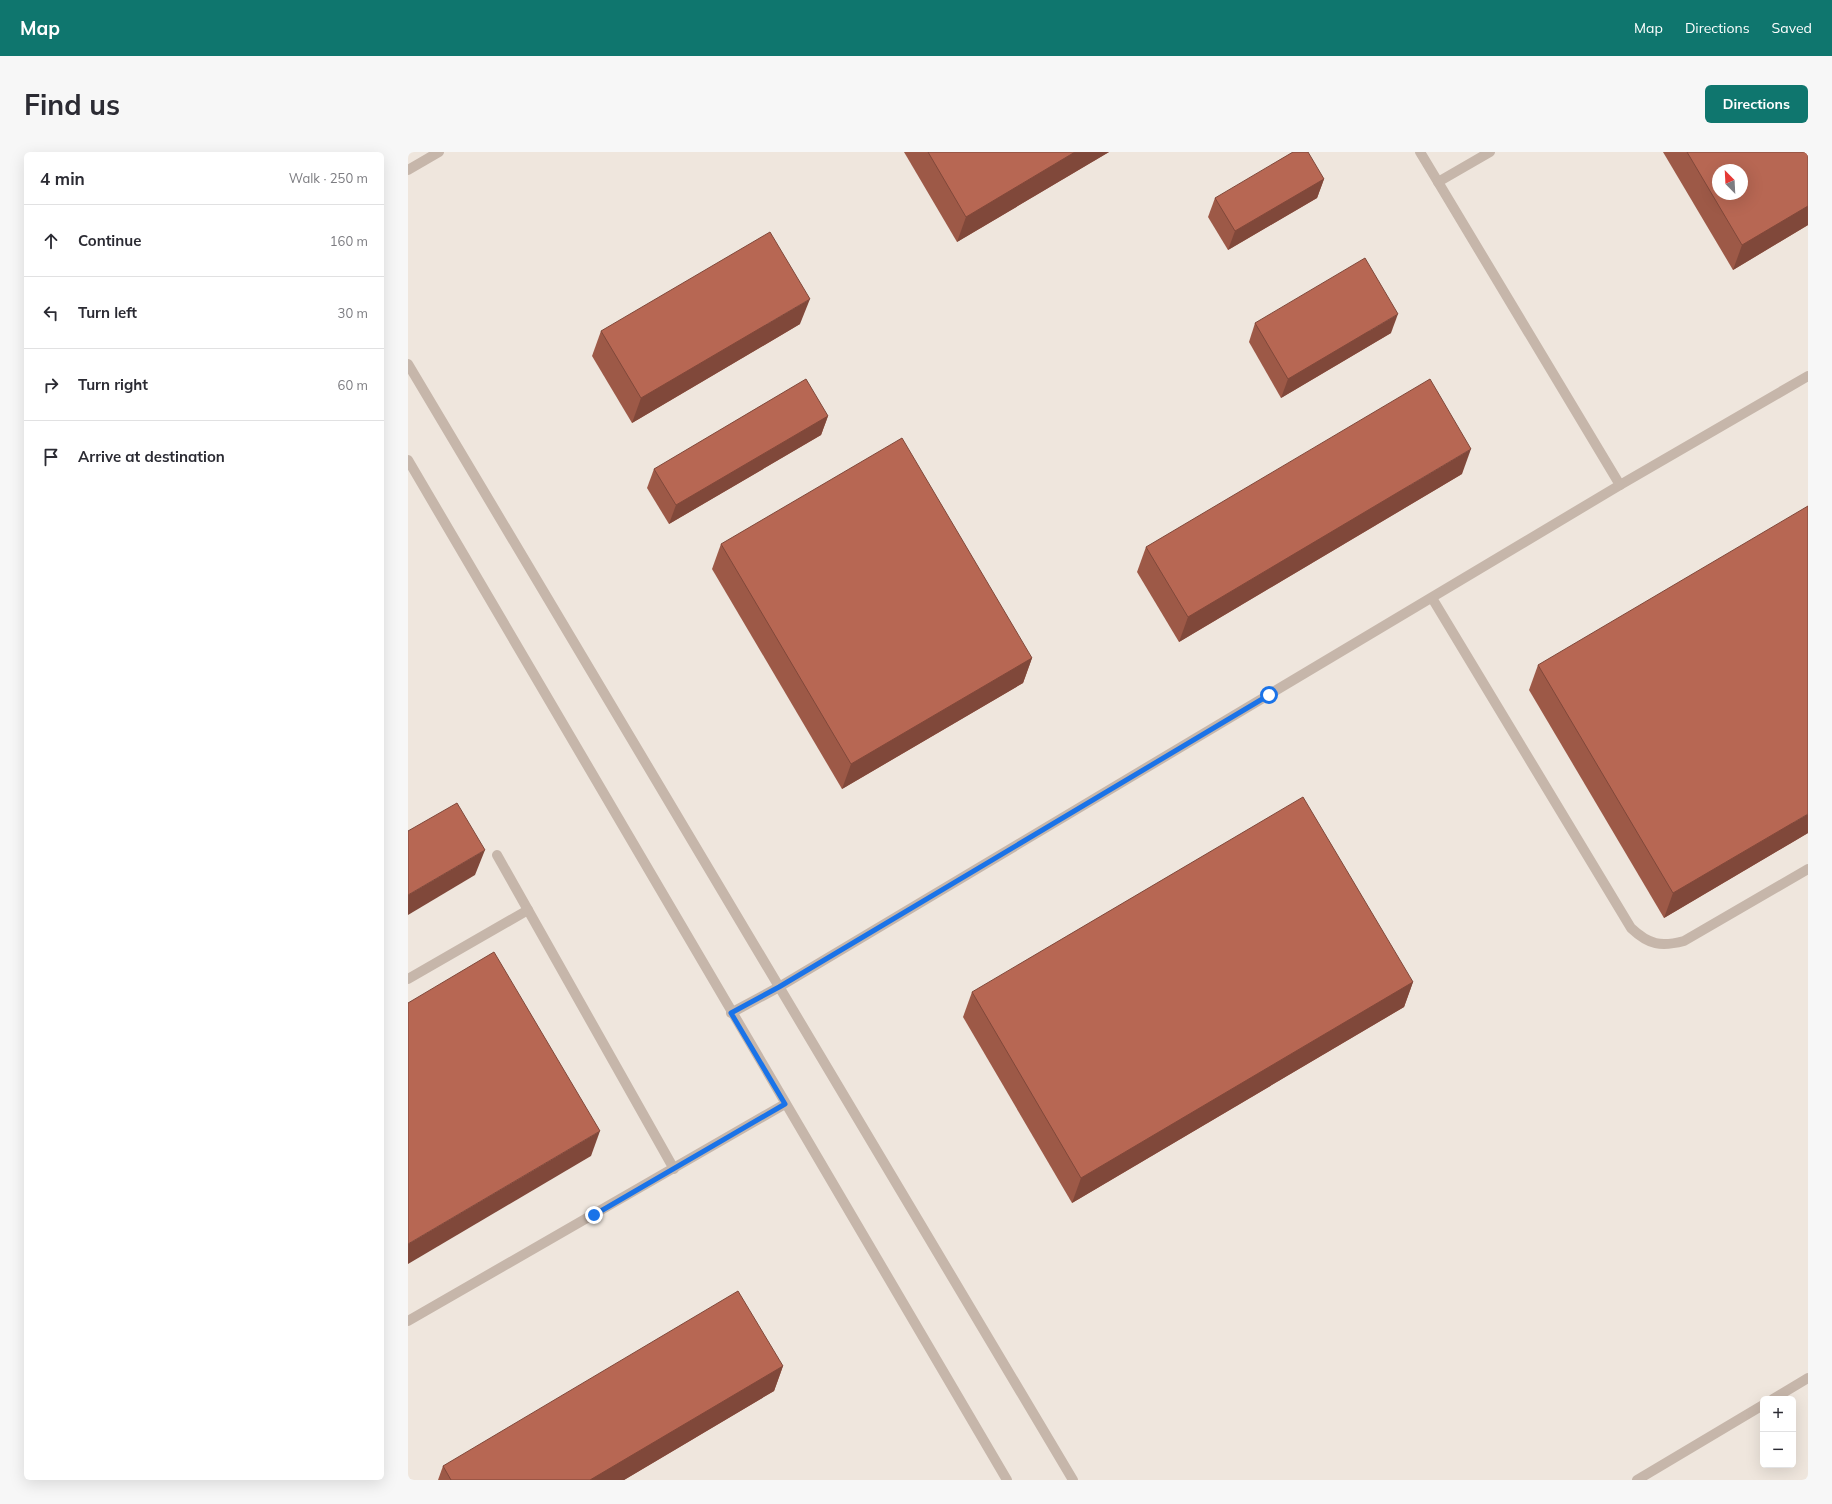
<!DOCTYPE html>
<meta charset="utf-8">
<style>
:root{--surface:#fff;--page:#f7f7f7;--text:#2b2b33;--muted:#7c7c81;--line:#e1e1e2;--accent:#0f766e}
body{margin:0;font-family:Mulish,sans-serif;background:var(--page);color:var(--text)}
.controls{position:absolute;right:12px;bottom:12px;display:grid;overflow:hidden;border-radius:6px;box-shadow:0 4px 16px #0002}
.controls button{width:36px;height:36px;display:grid;place-items:center;padding:0;border:0;border-bottom:1px solid var(--line);background:var(--surface);color:var(--text);font:20px sans-serif}
.compass{position:absolute;left:1304px;top:12px;width:36px;height:36px;border-radius:50%;background:var(--surface);box-shadow:0 4px 16px #0002;rotate:336deg}
.stop{position:absolute;width:12px;height:12px;margin:-9px;border:3px solid #1a73e8;border-radius:50%;background:#fff}
.stop.end{background:#1a73e8;border-color:#fff;box-shadow:0 1px 4px #0008}
.list{margin:0;padding:0;list-style:none}
h2{display:flex;justify-content:space-between;align-items:center;height:52px;margin:0;padding:0 16px;font-size:17px}
h2 small{font-size:13px;font-weight:400;color:var(--muted)}
.list li{display:grid;grid-template-columns:26px 1fr auto;gap:12px;align-items:center;box-sizing:border-box;height:72px;padding:0 16px;border-top:1px solid var(--line)}
.list b{display:block;font-size:15px;white-space:nowrap}
.list em{font-size:13px;font-style:normal;color:var(--muted)}
.icon{flex:none;width:22px;height:22px;fill:none;stroke:currentColor;stroke-width:2;stroke-linecap:round;stroke-linejoin:round}
.map{position:relative;flex:none;width:1400px;height:1328px;overflow:hidden;border-radius:6px}
header{display:flex;align-items:center;gap:24px;box-sizing:border-box;height:56px;padding:0 20px;background:var(--accent);color:#fff}
header strong{font-size:19px}
nav{display:flex;gap:22px;margin-inline-start:auto;font-size:14px}
.intro{display:flex;align-items:center;justify-content:space-between;box-sizing:border-box;height:96px;padding:0 24px}
h1{margin:0;font-size:28px}
.button{padding:10px 18px;border-radius:6px;background:var(--accent);color:#fff;font-size:14px;font-weight:700}
main{display:flex;gap:24px;padding:0 24px}
aside{flex:1;background:var(--surface);border-radius:6px;box-shadow:0 4px 16px #0002}
.map>svg:first-child{display:block}
.lines{fill:none;stroke-linecap:round;stroke-linejoin:round}
.minor{stroke:#c6b6aa;stroke-width:10}
.wall{fill:#9d5947}
.shaded-wall{fill:#80483a}
.building{fill:#b76753;stroke:#80483a;fill-rule:evenodd}
.route{stroke:#1a73e8;stroke-width:5}
</style>
<header>
<strong>Map</strong>
<nav><a>Map</a><a>Directions</a><a>Saved</a></nav>
</header>
<div class="intro"><h1>Find us</h1><a class="button">Directions</a></div>
<main>
<aside>
<h2>4 min<small>Walk · 250 m</small></h2>
<ul class="list">
<li><svg class="icon" aria-label="ahead" viewBox="0 0 24 24"><path d="M12 20V5M6 11l6-6 6 6"/></svg><div><b>Continue</b></div><em>160 m</em></li>
<li><svg class="icon" aria-label="left" viewBox="0 0 24 24"><path d="M17 20v-9H6M10 6l-5 5 5 5"/></svg><div><b>Turn left</b></div><em>30 m</em></li>
<li><svg class="icon" aria-label="right" viewBox="0 0 24 24"><path d="M7 20v-9h11M14 6l5 5-5 5"/></svg><div><b>Turn right</b></div><em>60 m</em></li>
<li><svg class="icon" aria-label="arrive" viewBox="0 0 24 24"><path d="M6 21V4h12l-3 4 3 4H6"/></svg><div><b>Arrive at destination</b></div></li>
</ul>
</aside>
<div class="map">
<svg width="1400" height="1328" viewBox="0 0 1400 1328">
<rect width="100%" height="100%" fill="#efe6dd"/>
<g class="lines">
<g class="minor">
<polyline points="1012,0 1212,333"/>
<polyline points="0,18 31,0"/>
<polyline points="1030,30 1082,0"/>
<polyline points="0,212 665,1328"/>
<polyline points="0,308 599,1328"/>
<path d="M1024 446 1223 776C1241 793 1253 795 1276 789L1400 717"/>
<polyline points="89,703 266,1017"/>
<polyline points="0,827 120,758"/>
<polyline points="323,861 371,835 1212,333 1400,224"/>
<polyline points="0,1169 377,952"/>
<polyline points="1365,1247 1400,1226"/>
<polyline points="1229,1328 1355,1253"/>
</g>
</g>
<g class="wall">
<polygon points="496,0 701,0 549,90"/>
<polygon points="1255,0 1400,0 1400,73 1325,118"/>
<polygon points="916,27 909,46 820,98 800,65 807,46"/>
<polygon points="847,171 983,181 873,246 841,190"/>
<polygon points="392,172 224,271 184,204 193,179"/>
<polygon points="420,264 413,283 261,372 239,336 246,317"/>
<polygon points="1054,322 771,490 729,420 738,395"/>
<polygon points="313,392 624,506 615,531 434,637 304,417"/>
<polygon points="1130,513 1400,681 1256,766 1121,538"/>
<polygon points="1005,830 996,855 664,1051 555,865 564,840"/>
<polygon points="375,1214 366,1239 216,1328 30,1328 35,1314"/>
</g>
<g class="shaded-wall">
<polygon points="667,0 701,0 549,90 558,65"/>
<polygon points="916,27 909,46 820,98 827,79"/>
<polygon points="1400,54 1400,73 1325,118 1334,93"/>
<polygon points="402,147 392,172 224,271 233,246"/>
<polygon points="990,162 983,181 873,246 880,227"/>
<polygon points="420,264 413,283 261,372 268,353"/>
<polygon points="1063,297 1054,322 771,490 780,465"/>
<polygon points="624,506 615,531 434,637 443,612"/>
<polygon points="1400,662 1400,681 1256,766 1265,741"/>
<polygon points="77,698 67,723 0,763 0,743"/>
<polygon points="1005,830 996,855 664,1051 673,1026"/>
<polygon points="192,979 183,1004 0,1112 0,1092"/>
<polygon points="375,1214 366,1239 216,1328 182,1328"/>
</g>
<g class="building">
<polygon points="520,0 667,0 558,65"/>
<polygon points="885,0 900,0 916,27 827,79 807,46"/>
<path d="M1279 0H1400V54L1334 93ZM1310 18H1334V42H1310Z"/>
<polygon points="362,80 402,147 233,246 193,179"/>
<polygon points="957,106 990,162 880,227 847,171"/>
<polygon points="398,227 420,264 268,353 246,317"/>
<polygon points="1022,227 1063,297 780,465 738,395"/>
<polygon points="494,286 624,506 443,612 313,392"/>
<polygon points="1400,354 1400,662 1265,741 1130,513"/>
<polygon points="895,645 1005,830 673,1026 564,840"/>
<polygon points="49,651 77,698 0,743 0,679"/>
<polygon points="86,800 192,979 0,1092 0,851"/>
<polygon points="330,1139 375,1214 182,1328 43,1328 35,1314"/>
</g>
<g class="lines">
<polyline class="route" points="186,1063 377,952 323,861 371,835 861,543"/>
</g>
</svg>
<div class="controls">
<button>+</button>
<button>−</button>
</div>
<svg class="compass" viewBox="-18 -18 36 36"><path d="M0-13l5 13h-10z" fill="#e53935"/><path d="M0 13l5-13h-10z" fill="#7c7c81"/></svg>
<div class="stop" style="left:861px;top:543px"></div>
<div class="stop end" style="left:186px;top:1063px"></div>
</div>
</main>
